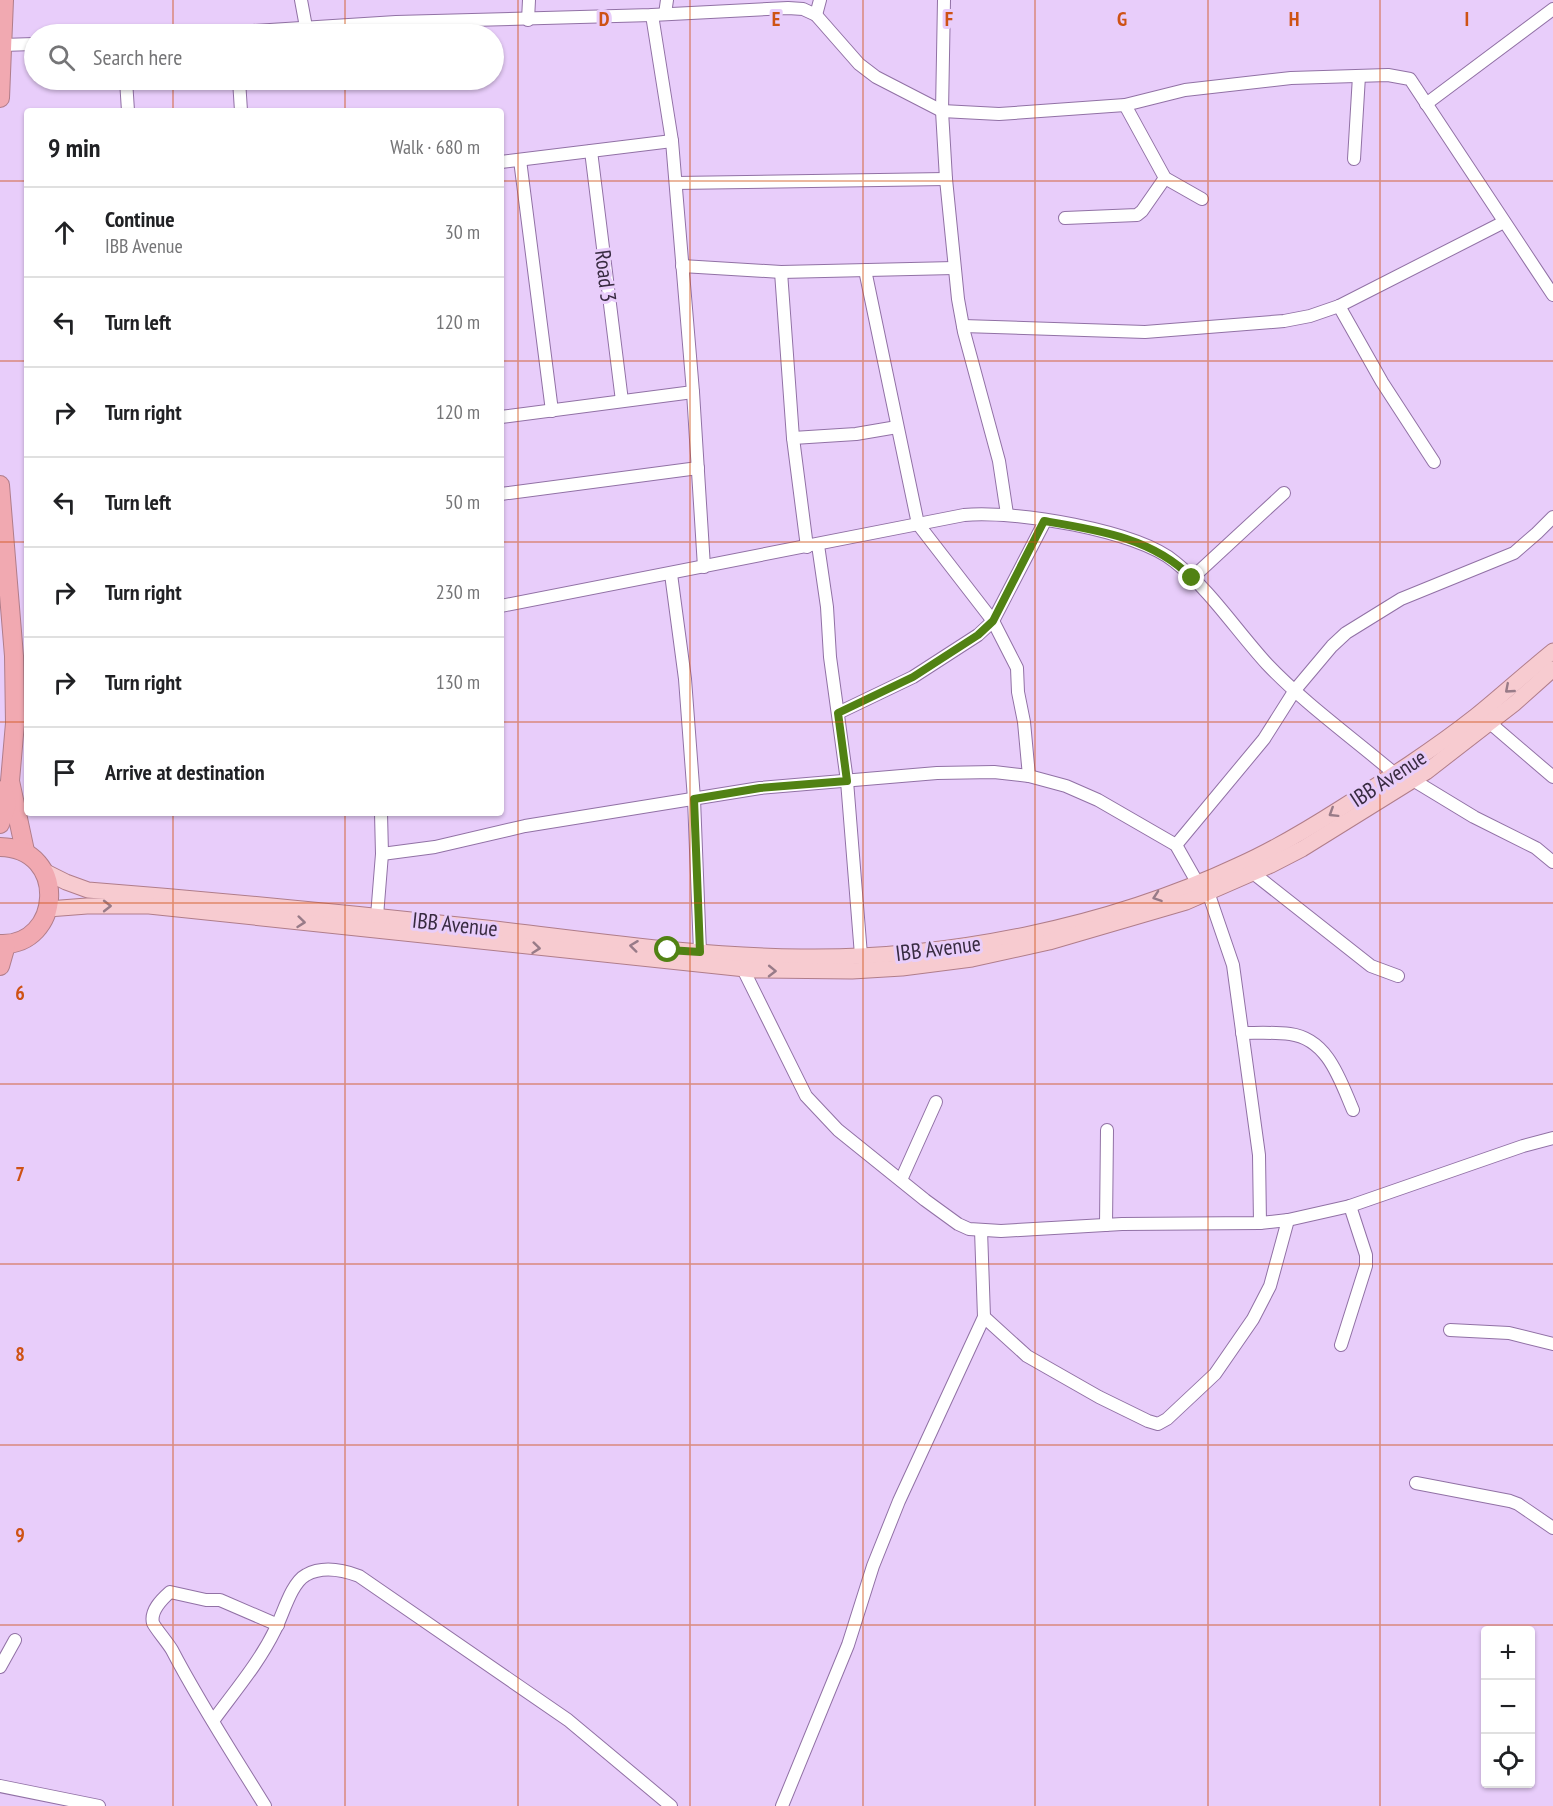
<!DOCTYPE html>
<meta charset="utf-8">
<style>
:root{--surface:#fff;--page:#f6f6f6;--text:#202124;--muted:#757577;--line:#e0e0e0}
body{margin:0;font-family:"PT Sans Narrow",sans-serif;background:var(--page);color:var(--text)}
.controls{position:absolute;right:18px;bottom:18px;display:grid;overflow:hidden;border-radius:6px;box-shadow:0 2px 4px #0004}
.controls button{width:54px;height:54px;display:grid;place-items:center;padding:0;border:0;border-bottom:2px solid var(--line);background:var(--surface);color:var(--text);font:30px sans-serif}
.stop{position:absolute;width:18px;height:18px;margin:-14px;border:4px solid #518213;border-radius:50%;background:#fff}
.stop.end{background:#518213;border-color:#fff;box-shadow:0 2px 6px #0008}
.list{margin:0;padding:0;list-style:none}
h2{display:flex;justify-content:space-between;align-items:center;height:78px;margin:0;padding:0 24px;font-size:26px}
h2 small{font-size:20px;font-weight:400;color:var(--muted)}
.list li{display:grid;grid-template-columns:39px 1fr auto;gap:18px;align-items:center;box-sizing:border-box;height:90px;padding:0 24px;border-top:2px solid var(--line)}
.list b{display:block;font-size:22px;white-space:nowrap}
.list p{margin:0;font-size:20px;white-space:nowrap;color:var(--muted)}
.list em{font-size:20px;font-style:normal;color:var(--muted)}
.icon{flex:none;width:33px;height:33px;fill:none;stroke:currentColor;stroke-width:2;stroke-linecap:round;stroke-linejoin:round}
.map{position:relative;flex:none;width:1553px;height:1806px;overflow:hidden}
.search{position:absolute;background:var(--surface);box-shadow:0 2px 4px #0004;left:24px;top:24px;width:480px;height:66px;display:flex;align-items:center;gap:15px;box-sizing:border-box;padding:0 21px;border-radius:33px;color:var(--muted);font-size:22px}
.panel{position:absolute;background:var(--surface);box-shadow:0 2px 4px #0004;left:24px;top:108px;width:480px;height:708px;border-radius:6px}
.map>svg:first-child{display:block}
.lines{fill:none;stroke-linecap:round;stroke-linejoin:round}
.minor-casing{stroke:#9171a5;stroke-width:14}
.major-casing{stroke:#b07d8a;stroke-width:17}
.highway-casing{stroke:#b07d8a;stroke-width:20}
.minor{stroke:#fff;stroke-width:12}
.major{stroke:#f7cbd0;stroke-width:15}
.highway{stroke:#f1a9b1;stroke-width:18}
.oneway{stroke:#987b88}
.route{stroke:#518213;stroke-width:8}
.grid{fill:none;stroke:#ce5214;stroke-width:1.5;stroke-opacity:0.55}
.labels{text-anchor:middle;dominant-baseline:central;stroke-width:6;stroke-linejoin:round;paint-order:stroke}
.street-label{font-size:22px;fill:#382b41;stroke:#e8cdfa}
.grid-label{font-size:20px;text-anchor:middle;font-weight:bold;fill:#ce5214;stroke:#e8cdfa;stroke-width:6;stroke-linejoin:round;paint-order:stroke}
</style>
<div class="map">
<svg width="1553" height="1806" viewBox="0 0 1553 1806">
<rect width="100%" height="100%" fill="#e8cdfa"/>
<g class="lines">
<defs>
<g id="minor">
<polyline points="301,0 306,27"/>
<polyline points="944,0 942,111 946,179 958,299 964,332 999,461 1007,514"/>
<polyline points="665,14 667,0"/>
<polyline points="652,15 672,141 693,392 704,567"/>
<polyline points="816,15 820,0"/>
<polyline points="528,20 529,0"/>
<polyline points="207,34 396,22 652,15 788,8 803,9 816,15 859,64 876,77 942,111 999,114 1125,105 1185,90 1291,78 1388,75 1410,79 1553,295"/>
<polyline points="2,45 34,44"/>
<polyline points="126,80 128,111"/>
<polyline points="239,80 241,111"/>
<polyline points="1426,104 1553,9"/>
<polyline points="1125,105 1165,178 1202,199"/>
<polyline points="591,151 622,401"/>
<polyline points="1354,159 1359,76"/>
<polyline points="520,160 552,411"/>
<polyline points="501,162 672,141"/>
<polyline points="676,183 946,179"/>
<polyline points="1065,218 1137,215 1142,211 1165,178"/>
<polyline points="682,266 781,272 954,268"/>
<polyline points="865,270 918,524 993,621 1017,668 1018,692 1024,722 1029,776"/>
<polyline points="781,272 793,438 807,547"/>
<polyline points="1339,306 1382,382 1434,462"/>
<polyline points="963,326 1145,332 1284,321 1310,316 1339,306 1504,222"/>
<polyline points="501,417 693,392"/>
<polyline points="793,438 856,434 897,427"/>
<polyline points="501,494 698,468"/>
<polyline points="818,545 827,607 830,657 847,781 861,955"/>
<polyline points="671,574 685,679 694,799 700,952"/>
<polyline points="1192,578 1284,493"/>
<path d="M501 606 964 515C1014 510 1137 530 1175 562 1211 591 1236 630 1267 664 1304 703 1354 739 1395 774"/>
<polyline points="838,713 913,677 978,635 993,621 1045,521"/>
<polyline points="1490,723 1553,777"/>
<polyline points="1413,780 1474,817 1536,848 1553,862"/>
<polyline points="1176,845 1264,739 1295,690 1332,646 1346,633 1401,599 1514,553 1537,533 1553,517"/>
<polyline points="382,854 435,847 525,826 760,788 937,773 994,772 1029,776 1066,786 1098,800 1176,845 1197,882"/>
<polyline points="1253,873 1371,966 1398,976"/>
<polyline points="1208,892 1233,965 1259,1155 1260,1223"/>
<polyline points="377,916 382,854 381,813"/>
<polyline points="743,969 806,1096 838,1130 925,1200 958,1224 969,1229 1001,1231 1122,1224 1260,1223 1288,1220 1350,1206 1523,1146 1553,1138"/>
<path d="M1242 1033C1258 1033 1274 1032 1290 1034 1328 1039 1340 1080 1353 1110"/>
<polyline points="901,1180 936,1102"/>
<polyline points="1106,1225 1107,1130"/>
<polyline points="984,1317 1027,1356 1099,1397 1148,1421 1158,1424 1167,1419 1215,1374 1253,1319 1270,1286 1288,1220"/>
<polyline points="1450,1330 1509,1333 1553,1344"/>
<polyline points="1341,1345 1366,1266 1366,1255 1350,1206"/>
<polyline points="1416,1483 1510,1501 1518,1504 1553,1528"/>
<polyline points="0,1667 15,1640"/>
<path d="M213 1721C234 1692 259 1663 275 1630 283 1615 291 1583 306 1575 322 1566 343 1570 359 1576L568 1720 671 1806"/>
<polyline points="0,1786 99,1806"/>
<path d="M265 1806C233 1754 200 1704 172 1650 168 1643 155 1628 153 1623 150 1611 161 1600 170 1592L206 1600H220L278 1625"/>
<polyline points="782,1806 848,1645 873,1566 899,1501 984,1317 981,1230"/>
</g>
<g id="major">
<path d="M44 871 66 882 88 890C215 900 341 912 468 926 578 938 689 956 801 957 947 959 1107 927 1239 865 1275 849 1308 829 1341 808 1387 779 1433 750 1476 716 1502 695 1527 672 1553 651"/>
<polyline points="48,909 87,906 149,906 755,970 852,971 902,968 972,959 1049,942 1186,902 1271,865 1302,849 1426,772 1515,703 1553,669"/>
</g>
<g id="highway">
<polyline points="0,98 4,0"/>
<polyline points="0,485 14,656 15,723 10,781 25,851"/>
<polyline points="0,824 7,804 3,790"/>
<path d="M0 847C69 848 62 947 0 944"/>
<polyline points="0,966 6,945"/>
</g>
</defs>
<use href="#minor" class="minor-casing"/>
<use href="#major" class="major-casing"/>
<use href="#highway" class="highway-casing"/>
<use href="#minor" class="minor"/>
<use href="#major" class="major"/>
<use href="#highway" class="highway"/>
</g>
<defs><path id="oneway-chevron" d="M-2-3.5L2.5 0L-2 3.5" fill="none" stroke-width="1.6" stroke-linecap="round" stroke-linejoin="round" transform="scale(1.5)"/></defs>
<g class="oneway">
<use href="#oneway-chevron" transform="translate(1509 689) rotate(139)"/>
<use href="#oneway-chevron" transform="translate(1333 813) rotate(148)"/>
<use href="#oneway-chevron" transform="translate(1157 897) rotate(161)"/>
<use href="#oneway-chevron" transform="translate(107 906)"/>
<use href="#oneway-chevron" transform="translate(301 922) rotate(6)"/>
<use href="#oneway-chevron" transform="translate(634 946) rotate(-173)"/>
<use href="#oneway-chevron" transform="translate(536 948) rotate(6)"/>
<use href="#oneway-chevron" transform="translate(772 971) rotate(1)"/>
</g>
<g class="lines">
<path class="route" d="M668 950 700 952 694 799 760 788 847 781 838 713 913 677 978 635 993 621 1044 521C1098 530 1153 538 1192 578"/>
</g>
<path class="grid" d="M173 0V34M345 0V34M518 0V1806M690 0V1806M863 0V1806M1035 0V1806M1208 0V1806M1380 0V1806M173 80V111M345 80V111M0 181H27M501 181H1553M0 361H27M501 361H1553M0 542H27M501 542H1553M0 722H27M501 722H1553M173 813V1806M345 813V1806M0 903H1553M0 1084H1553M0 1264H1553M0 1445H1553M0 1625H1553"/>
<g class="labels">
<g class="street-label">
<text transform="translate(606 276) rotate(83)">Road 3</text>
<text transform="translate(1388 778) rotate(-33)">IBB Avenue</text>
<text transform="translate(455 924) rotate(6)">IBB Avenue</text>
<text transform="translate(938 948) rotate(-7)">IBB Avenue</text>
</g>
</g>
<g class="grid-label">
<text x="604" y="26">D</text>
<text x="776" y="26">E</text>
<text x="949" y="26">F</text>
<text x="1122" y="26">G</text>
<text x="1294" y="26">H</text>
<text x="1467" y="26">I</text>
<text x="20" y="1000">6</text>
<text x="20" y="1181">7</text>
<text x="20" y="1361">8</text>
<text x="20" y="1542">9</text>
</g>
</svg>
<div class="controls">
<button>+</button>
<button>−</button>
<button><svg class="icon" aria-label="locate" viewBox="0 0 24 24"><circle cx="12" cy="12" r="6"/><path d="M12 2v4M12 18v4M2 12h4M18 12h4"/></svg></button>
</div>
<div class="stop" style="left:668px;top:950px"></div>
<div class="stop end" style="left:1192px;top:578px"></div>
<div class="search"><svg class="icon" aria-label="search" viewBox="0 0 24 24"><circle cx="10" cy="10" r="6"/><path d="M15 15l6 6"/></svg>Search here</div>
<section class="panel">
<h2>9 min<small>Walk · 680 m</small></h2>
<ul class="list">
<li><svg class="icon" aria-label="ahead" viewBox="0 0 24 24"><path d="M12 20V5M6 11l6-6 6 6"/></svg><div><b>Continue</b><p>IBB Avenue</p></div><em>30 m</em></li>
<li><svg class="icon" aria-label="left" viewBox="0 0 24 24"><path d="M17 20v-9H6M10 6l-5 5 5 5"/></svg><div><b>Turn left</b></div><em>120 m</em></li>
<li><svg class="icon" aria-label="right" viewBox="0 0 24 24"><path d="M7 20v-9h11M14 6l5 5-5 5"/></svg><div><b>Turn right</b></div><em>120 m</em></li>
<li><svg class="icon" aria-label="left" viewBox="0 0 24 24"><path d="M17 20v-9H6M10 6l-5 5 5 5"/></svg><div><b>Turn left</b></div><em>50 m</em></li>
<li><svg class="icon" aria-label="right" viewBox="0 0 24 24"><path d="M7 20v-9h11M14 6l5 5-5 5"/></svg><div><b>Turn right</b></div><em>230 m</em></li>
<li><svg class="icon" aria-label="right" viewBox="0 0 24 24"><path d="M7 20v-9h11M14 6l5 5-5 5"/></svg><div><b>Turn right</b></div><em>130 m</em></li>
<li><svg class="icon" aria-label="arrive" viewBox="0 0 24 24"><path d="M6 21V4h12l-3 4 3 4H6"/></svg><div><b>Arrive at destination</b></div></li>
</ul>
</section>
</div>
